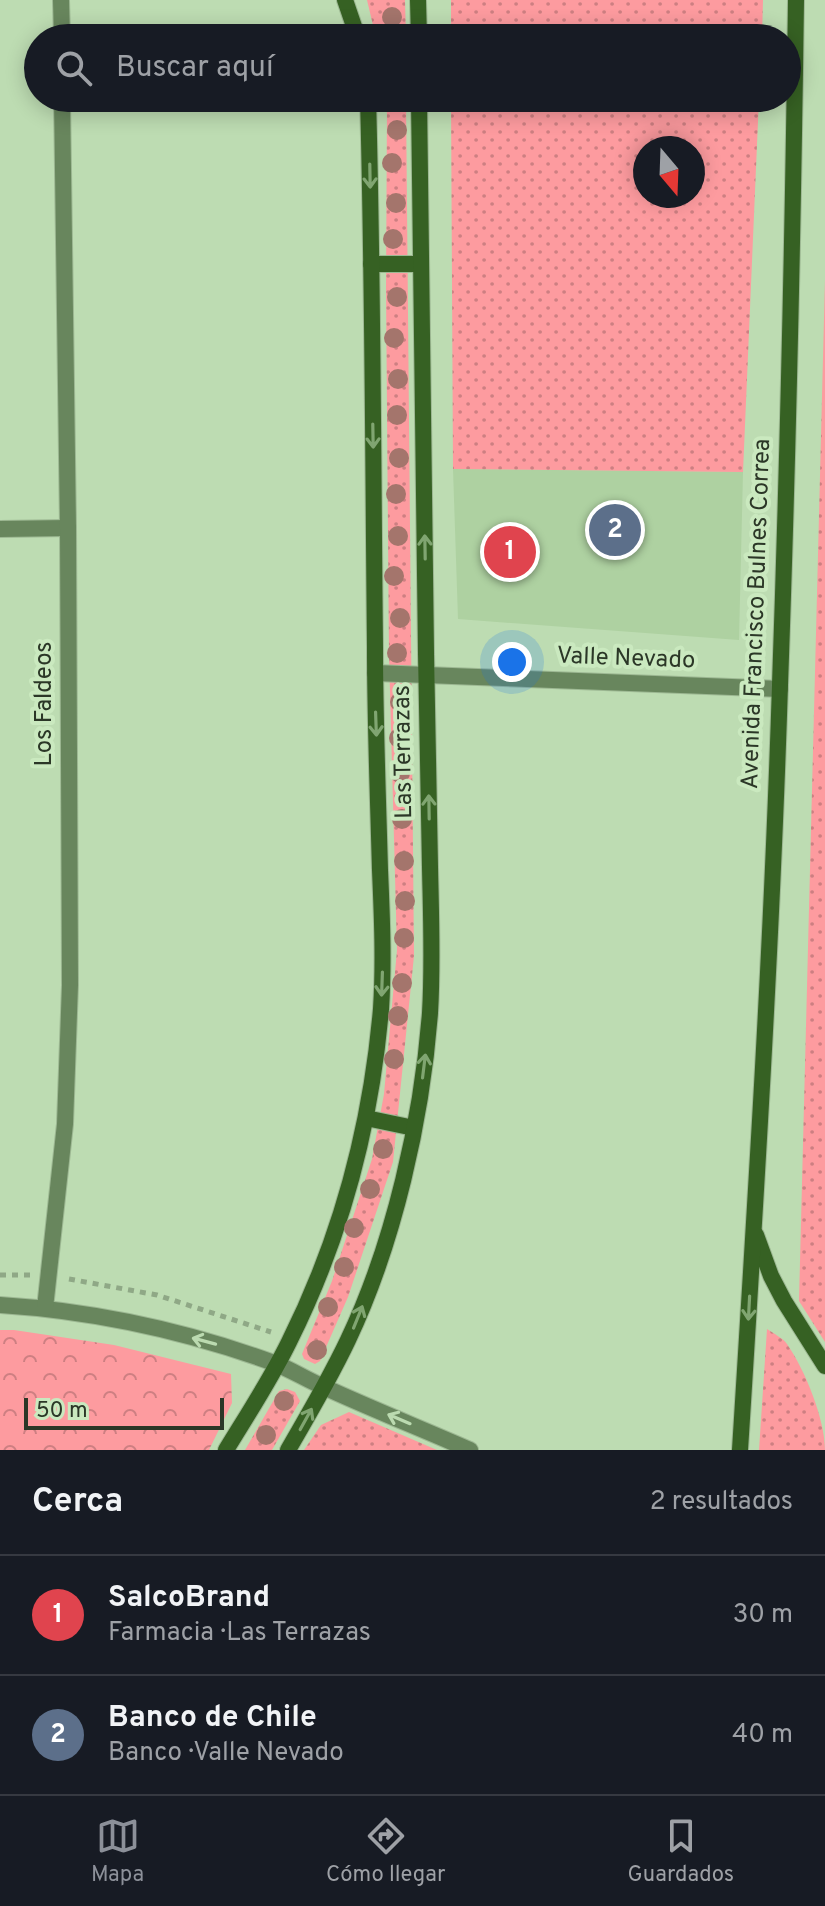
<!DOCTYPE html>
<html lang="es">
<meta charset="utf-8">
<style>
:root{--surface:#171b24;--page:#242831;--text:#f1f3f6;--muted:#9ea1a6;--line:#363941;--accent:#8c9099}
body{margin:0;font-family:Overpass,sans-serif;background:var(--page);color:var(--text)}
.compass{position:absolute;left:633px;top:136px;width:72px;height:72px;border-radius:50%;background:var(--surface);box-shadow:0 4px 20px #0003;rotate:161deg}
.scale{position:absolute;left:24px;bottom:20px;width:200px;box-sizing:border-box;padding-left:8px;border:4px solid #2b3727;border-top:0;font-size:22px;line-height:28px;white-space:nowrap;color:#2b3727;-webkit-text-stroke:6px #cae9bf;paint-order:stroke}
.you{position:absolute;left:512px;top:662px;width:28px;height:28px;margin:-20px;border:6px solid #fff;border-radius:50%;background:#1a73e8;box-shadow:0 0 0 12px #1a73e833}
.badge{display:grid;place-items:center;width:52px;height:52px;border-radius:50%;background:var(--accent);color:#fff;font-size:26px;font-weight:700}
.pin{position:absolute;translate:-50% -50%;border:4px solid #fff;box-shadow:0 2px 8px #0006}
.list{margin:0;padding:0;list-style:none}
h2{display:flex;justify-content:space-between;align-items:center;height:104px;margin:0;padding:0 32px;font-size:34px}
h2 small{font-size:26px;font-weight:400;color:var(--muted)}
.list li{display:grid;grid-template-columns:52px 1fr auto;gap:24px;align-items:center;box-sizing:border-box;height:120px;padding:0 32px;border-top:2px solid var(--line)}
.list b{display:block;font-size:30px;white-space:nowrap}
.list p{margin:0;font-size:26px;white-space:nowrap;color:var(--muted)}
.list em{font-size:26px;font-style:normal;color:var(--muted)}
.icon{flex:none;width:44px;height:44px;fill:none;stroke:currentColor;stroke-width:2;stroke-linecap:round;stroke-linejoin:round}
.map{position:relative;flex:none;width:825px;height:1450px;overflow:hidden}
.search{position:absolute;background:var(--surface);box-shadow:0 4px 20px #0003;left:24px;right:24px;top:24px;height:88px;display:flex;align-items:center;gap:20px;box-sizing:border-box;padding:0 28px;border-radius:44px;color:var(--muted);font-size:30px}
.sheet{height:344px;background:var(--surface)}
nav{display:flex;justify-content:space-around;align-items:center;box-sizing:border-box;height:112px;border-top:2px solid var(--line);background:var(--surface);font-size:22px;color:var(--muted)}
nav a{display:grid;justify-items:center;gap:4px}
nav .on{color:var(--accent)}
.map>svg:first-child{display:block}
.built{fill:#aed1a1}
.grass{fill:url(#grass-dots);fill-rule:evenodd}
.forest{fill:url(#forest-crowns)}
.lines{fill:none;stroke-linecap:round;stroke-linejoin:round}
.street-casing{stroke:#9db893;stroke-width:18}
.secondary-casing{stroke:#9db893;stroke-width:18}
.path{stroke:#8fa886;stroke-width:5;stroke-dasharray:6 6;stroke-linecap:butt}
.street{stroke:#68865d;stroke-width:16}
.secondary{stroke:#366123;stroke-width:16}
.tree{fill:#a4756c}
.oneway{stroke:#80a571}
.oneway2{stroke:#bbdab0}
.labels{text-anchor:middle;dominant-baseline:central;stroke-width:8;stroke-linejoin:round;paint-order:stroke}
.street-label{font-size:24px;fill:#2b3727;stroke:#cae9bf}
</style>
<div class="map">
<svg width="825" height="1450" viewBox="0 0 825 1450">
<defs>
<pattern id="grass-dots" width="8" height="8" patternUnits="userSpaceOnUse" patternTransform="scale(2)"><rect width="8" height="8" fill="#fd9b9f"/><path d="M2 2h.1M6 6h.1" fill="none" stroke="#cd7f82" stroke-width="1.8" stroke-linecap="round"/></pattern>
<pattern id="forest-crowns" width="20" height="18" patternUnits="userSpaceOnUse" patternTransform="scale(2)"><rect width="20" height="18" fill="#fd9b9f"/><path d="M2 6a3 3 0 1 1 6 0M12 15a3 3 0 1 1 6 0" fill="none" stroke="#cd7f82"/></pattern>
</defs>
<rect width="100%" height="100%" fill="#bddcb2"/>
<polygon class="built" points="453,469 743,472 739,640 458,619"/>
<g class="grass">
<polygon points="367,0 405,0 406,38 376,38"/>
<polygon points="451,0 763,0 762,38 451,38"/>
<polygon points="387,98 406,98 414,956 393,1162 348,1297 320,1361 315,1364 304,1359 302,1354 332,1281 372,1159 384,1094 397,950 389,655 386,289"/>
<path d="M451 98H759L743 472 453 469ZM645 148H693V196H645Z"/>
<polygon points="825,279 825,1342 799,1301"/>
<path d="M767 1329C774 1334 783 1338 787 1344 805 1370 825 1419 825 1450H759Z"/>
<polygon points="287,1389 295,1392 300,1401 272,1450 245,1450 279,1391"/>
<polygon points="349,1412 437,1450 304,1450 321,1425"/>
</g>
<polygon class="forest" points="0,1330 14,1330 114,1345 231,1374 232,1403 209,1450 0,1450"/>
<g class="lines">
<defs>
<g id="street">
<polyline points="61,0 62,38"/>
<polyline points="0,529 68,528"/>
<polyline points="375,673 780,689"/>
<path d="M0 1305C94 1311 186 1331 274 1363 292 1370 307 1380 324 1387 372 1409 422 1429 470 1450"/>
<polyline points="45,1308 65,1124 70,985 68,528 62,98"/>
</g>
<g id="secondary">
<polyline points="345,0 358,38"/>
<polyline points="418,0 419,38"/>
<polyline points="371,264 421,264"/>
<polyline points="366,1118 414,1128"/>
<polyline points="756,1235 771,1276 784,1301 825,1366"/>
<path d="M226 1450C248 1414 271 1379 289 1342 341 1238 371 1124 381 1009 384 963 382 916 380 870 378 796 375 721 375 647 373 464 373 281 368 98"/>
<path d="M288 1450C309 1414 330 1378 348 1340 394 1243 422 1119 430 1013 433 964 431 916 430 867 429 796 427 724 426 652 424 468 422 283 419 98"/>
<path d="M740 1450C756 1195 772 940 780 685 788 457 793 228 796 0"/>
</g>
</defs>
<use href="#street" class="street-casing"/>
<use href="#secondary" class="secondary-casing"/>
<g class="path">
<polyline points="0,1275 31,1275"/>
<polyline points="69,1279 157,1295 271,1332"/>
</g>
<use href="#street" class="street"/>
<use href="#secondary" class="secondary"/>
</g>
<g class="tree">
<circle cx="392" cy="17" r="10"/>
<circle cx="397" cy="130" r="10"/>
<circle cx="392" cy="163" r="10"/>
<circle cx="396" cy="203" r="10"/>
<circle cx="393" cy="239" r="10"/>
<circle cx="397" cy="297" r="10"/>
<circle cx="394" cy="338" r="10"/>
<circle cx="398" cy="379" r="10"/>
<circle cx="397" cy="415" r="10"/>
<circle cx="399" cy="458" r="10"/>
<circle cx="396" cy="494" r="10"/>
<circle cx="398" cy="536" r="10"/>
<circle cx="394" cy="576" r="10"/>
<circle cx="400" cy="618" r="10"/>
<circle cx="397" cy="653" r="10"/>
<circle cx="400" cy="702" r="10"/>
<circle cx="399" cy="738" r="10"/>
<circle cx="400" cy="773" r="10"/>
<circle cx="402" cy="819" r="10"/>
<circle cx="404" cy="861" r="10"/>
<circle cx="405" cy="901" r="10"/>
<circle cx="404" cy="938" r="10"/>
<circle cx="402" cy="983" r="10"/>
<circle cx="398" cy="1016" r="10"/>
<circle cx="394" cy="1059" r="10"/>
<circle cx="383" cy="1149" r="10"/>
<circle cx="370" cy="1189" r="10"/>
<circle cx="354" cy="1228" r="10"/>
<circle cx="344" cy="1267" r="10"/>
<circle cx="328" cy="1307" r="10"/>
<circle cx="317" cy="1350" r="10"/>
<circle cx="284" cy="1401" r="10"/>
<circle cx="266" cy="1435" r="10"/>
</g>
<defs><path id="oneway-shaft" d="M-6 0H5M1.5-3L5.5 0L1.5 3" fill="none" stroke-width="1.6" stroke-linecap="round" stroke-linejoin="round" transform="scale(2)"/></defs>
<g class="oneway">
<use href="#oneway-shaft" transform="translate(370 176) rotate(89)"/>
<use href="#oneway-shaft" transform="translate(373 436) rotate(89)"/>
<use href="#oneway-shaft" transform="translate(425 547) rotate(-91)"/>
<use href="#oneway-shaft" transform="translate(376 724) rotate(88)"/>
<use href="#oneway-shaft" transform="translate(429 807) rotate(-91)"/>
<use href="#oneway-shaft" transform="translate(382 984) rotate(92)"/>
<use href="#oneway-shaft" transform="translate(424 1066) rotate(-83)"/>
<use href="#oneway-shaft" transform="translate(749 1308) rotate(93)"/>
<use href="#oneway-shaft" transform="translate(358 1317) rotate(-68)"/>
<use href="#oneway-shaft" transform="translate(306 1419) rotate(-61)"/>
</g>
<g class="oneway2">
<use href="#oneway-shaft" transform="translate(204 1341) rotate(-165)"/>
<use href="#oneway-shaft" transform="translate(399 1419) rotate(-157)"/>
</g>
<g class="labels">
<g class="street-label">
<text transform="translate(757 614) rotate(-88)">Avenida Francisco Bulnes Correa</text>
<text transform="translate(626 659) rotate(2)">Valle Nevado</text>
<text transform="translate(45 704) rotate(-90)">Los Faldeos</text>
<text transform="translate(404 752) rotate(-91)">Las Terrazas</text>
</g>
</g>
</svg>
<svg class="compass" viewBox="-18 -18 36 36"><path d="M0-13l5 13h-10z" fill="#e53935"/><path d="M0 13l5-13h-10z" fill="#9ea1a6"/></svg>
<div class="scale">50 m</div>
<div class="you"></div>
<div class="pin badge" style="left:510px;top:552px;background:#e0444e">1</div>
<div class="pin badge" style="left:615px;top:530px;background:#5c6f8a">2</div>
<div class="search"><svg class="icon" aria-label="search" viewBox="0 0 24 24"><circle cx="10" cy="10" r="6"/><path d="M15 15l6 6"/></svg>Buscar aquí</div>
</div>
<section class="sheet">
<h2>Cerca<small>2 resultados</small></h2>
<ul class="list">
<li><span class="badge" style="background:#e0444e">1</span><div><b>SalcoBrand</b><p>Farmacia · Las Terrazas</p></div><em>30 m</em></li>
<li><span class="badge" style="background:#5c6f8a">2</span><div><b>Banco de Chile</b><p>Banco · Valle Nevado</p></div><em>40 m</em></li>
</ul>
</section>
<nav>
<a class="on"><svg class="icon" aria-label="map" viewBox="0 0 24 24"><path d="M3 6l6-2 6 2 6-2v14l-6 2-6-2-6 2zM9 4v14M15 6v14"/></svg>Mapa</a>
<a><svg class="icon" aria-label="directions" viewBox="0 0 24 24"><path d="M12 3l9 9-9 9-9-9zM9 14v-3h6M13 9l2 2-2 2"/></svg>Cómo llegar</a>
<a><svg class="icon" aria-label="saved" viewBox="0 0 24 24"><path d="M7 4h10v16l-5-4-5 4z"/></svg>Guardados</a>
</nav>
